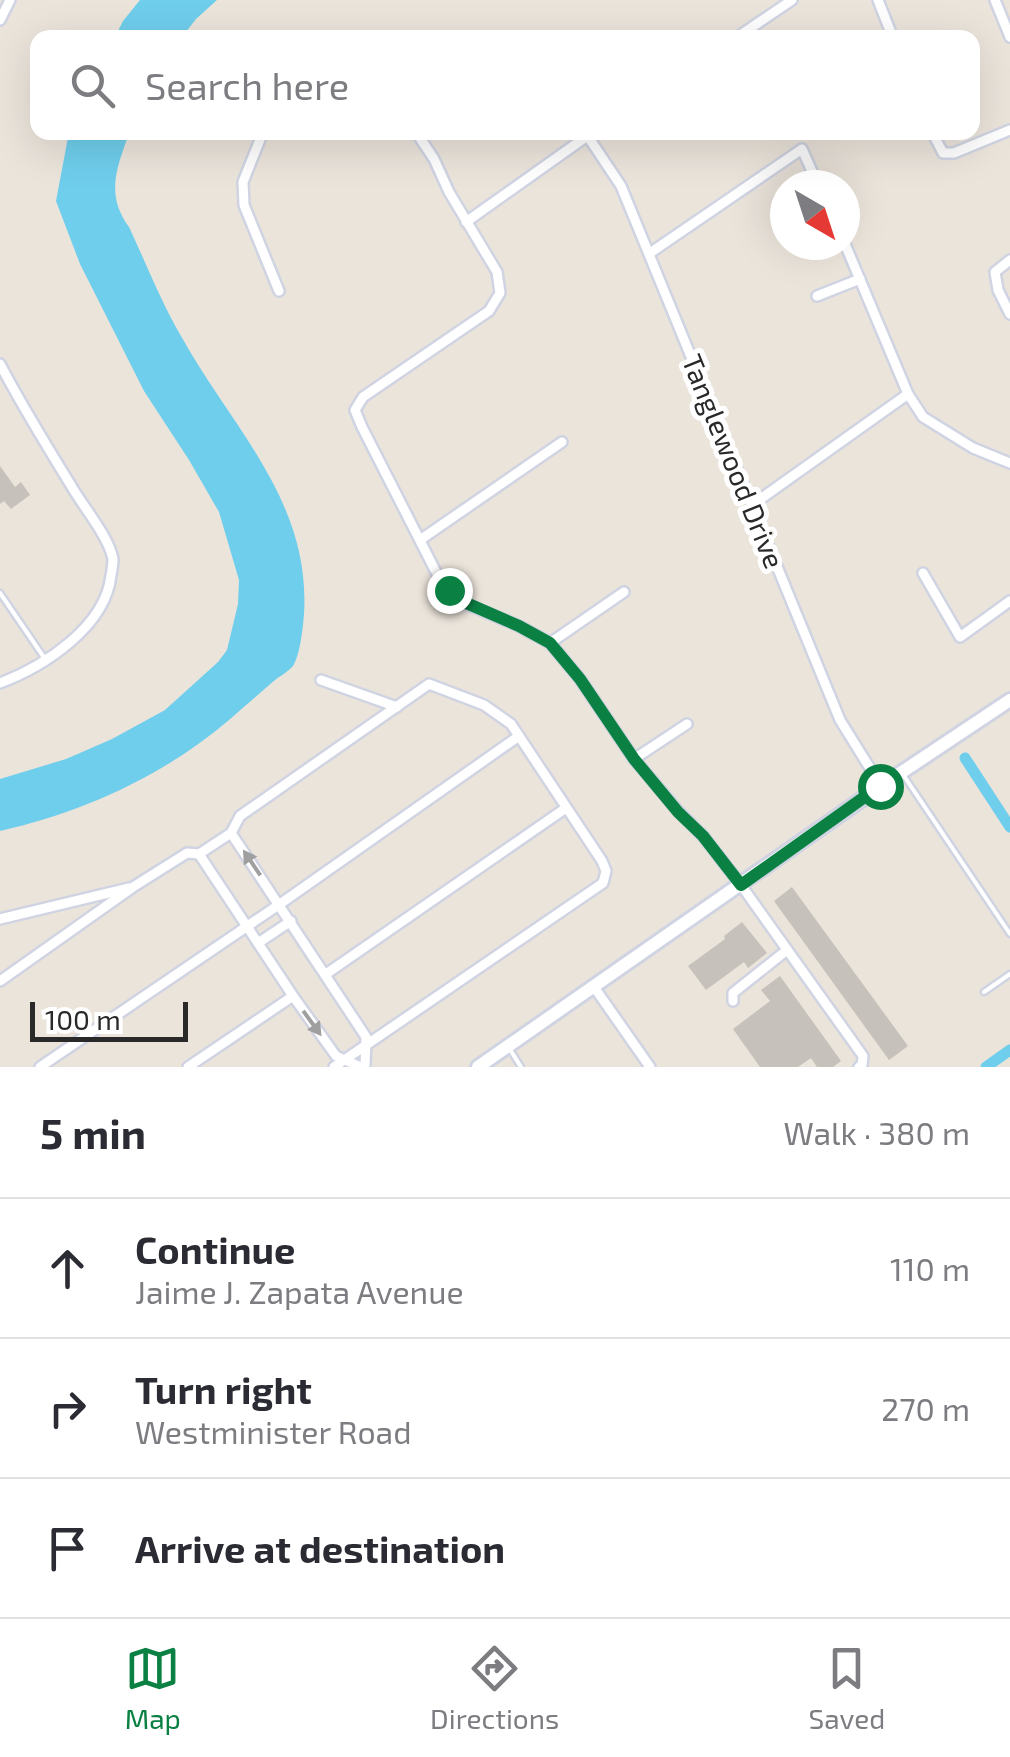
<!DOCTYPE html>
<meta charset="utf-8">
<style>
:root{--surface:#fff;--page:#f2f2f3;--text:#2b2b33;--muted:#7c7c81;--line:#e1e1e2;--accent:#0b8043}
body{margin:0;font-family:"Exo 2",sans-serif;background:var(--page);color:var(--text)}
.compass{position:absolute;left:770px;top:170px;width:90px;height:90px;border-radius:50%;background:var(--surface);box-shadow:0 10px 40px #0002;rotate:141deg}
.scale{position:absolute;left:30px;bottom:25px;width:158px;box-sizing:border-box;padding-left:10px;border:5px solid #292929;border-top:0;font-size:28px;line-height:35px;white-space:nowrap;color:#292929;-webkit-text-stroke:8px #fff;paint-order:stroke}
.stop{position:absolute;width:30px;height:30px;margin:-22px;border:8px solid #0b8043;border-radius:50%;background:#fff}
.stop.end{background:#0b8043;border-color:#fff;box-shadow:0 2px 10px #0008}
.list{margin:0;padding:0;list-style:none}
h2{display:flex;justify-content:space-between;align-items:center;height:130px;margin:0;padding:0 40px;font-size:42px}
h2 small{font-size:32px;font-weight:400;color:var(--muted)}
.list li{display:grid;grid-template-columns:65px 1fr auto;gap:30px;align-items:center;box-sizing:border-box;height:140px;padding:0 40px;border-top:2px solid var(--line)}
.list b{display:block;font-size:38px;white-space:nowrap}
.list p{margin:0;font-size:32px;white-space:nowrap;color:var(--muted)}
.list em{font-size:32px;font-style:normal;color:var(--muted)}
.icon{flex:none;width:55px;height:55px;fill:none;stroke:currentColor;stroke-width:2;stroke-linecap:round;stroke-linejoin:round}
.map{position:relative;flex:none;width:1010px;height:1067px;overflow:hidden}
.search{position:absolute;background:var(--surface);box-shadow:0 10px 40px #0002;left:30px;right:30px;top:30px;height:110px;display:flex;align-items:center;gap:25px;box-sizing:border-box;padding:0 35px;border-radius:20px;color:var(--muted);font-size:38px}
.sheet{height:550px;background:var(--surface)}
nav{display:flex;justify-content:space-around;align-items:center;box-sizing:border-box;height:140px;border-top:2px solid var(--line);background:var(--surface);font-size:28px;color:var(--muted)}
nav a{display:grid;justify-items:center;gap:5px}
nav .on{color:var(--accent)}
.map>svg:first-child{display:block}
.water{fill:#6fceec}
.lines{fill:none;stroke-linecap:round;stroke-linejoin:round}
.canal{stroke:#6fceec;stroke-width:11}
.building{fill:#c6c1bb}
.lane-casing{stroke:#d0d4e2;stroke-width:9}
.street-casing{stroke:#d0d4e2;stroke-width:14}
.secondary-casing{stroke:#d0d4e2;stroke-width:18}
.lane{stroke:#fff;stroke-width:4}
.street{stroke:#fff;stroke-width:9}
.secondary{stroke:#fff;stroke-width:12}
.oneway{fill:#9f9f9f}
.route{stroke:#0b8043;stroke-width:12}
.labels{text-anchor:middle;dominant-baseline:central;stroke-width:10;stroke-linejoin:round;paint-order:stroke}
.street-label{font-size:28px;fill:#292929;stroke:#fff}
</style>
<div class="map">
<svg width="1010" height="1067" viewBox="0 0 1010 1067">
<rect width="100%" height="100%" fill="#ebe4db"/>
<g class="water">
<polygon points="140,0 217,0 196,19 182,37 115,37 123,21"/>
<path d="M69 132 129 133C117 168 105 194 129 227 146 263 161 302 181 336 232 428 311 501 304 614 303 628 300 655 293 666 289 671 280 676 275 680 260 693 244 707 229 720 163 776 84 812 0 831V779L66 759 112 739 165 710 218 662 227 650 238 604 239 580 219 512 189 460 144 391 80 264 56 201Z"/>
</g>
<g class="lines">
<g class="canal">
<polyline points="965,758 1010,827"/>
<polyline points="986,1067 1010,1050"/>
</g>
</g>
<g class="building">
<polygon points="0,466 15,487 21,482 30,495 11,509 4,501 0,504"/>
<polygon points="792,887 908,1046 889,1060 774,901"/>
<polygon points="742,922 767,953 748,968 744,962 706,990 688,966 725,939 724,936"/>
<polygon points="780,976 841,1061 833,1067 817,1067 811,1058 798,1067 760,1067 733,1029 770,1001 761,990"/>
</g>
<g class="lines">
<defs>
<g id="lane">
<polyline points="0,593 45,659"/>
<polyline points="904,776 1010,934"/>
<polyline points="984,992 1010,974"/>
<polyline points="511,1051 521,1067"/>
</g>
<g id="street">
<polyline points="878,0 893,38"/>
<polyline points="995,0 1010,37"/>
<polyline points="0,20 10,0"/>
<polyline points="736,38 792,0"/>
<polyline points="263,132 243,182 244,205 279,291"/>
<polyline points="416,132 434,159 449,192 497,272 500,293 489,311 363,397 355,410 362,427 438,576 464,603 519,626 550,643 580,679 634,759 678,811 703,836 741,885 863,1056 862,1065 859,1067"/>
<polyline points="932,132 943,153 954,153 1010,130"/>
<polyline points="587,135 621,186 840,720 881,786"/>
<polyline points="466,222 590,134"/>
<polyline points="845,244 908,394 923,417 973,448 1010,463"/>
<polyline points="650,253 802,149 818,185"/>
<polyline points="1010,260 995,272 998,290 1010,314"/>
<polyline points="817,296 860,279"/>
<path d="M0 364C23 408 49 450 75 492 86 510 109 538 113 559 113 560 112 573 111 575 106 626 45 666 0 683"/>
<polyline points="752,505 908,394"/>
<polyline points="420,540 562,442"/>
<polyline points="923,573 960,637 1010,601"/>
<polyline points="550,643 624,592"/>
<polyline points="321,680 397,707"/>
<polyline points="634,759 687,724"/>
<polyline points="231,833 366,1037 365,1067"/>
<polyline points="199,854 293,996 336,1056 361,1067"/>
<polyline points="0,919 129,888"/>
<polyline points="258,943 291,921"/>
<polyline points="326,974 566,808"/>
<polyline points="0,981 133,887 187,853 199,854 231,833 240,816 429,684 484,705 511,724 602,861 606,871 603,883 334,1067"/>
<polyline points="594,987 650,1067"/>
<polyline points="733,1001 733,993 787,950"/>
<polyline points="40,1067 280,904 519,736"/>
<polyline points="188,1067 293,996"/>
</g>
<polyline id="secondary" points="478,1067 881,786 1010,700"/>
</defs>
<use href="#lane" class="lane-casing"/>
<use href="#street" class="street-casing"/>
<use href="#secondary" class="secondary-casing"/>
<use href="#lane" class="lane"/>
<use href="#street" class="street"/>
<use href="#secondary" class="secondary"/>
</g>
<defs><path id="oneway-solid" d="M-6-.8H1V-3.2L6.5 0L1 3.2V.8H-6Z" transform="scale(2.5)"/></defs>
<g class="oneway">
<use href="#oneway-solid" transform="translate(252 863) rotate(-124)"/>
<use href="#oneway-solid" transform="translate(312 1023) rotate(54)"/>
</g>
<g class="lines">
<polyline class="route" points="449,590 464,602 519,626 550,643 580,679 634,759 678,812 703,836 741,885 880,786"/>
</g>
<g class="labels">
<g class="street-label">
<text transform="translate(734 461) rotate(68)">Tanglewood Drive</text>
</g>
</g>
</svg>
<svg class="compass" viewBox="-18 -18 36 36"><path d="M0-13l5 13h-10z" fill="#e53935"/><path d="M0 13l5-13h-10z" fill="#7c7c81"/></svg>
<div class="scale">100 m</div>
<div class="stop" style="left:880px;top:786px"></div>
<div class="stop end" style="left:449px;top:590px"></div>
<div class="search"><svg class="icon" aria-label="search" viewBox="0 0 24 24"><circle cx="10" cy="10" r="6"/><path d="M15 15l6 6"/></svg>Search here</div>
</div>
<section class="sheet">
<h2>5 min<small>Walk · 380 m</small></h2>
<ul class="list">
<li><svg class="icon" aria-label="ahead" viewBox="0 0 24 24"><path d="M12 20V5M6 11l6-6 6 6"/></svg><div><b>Continue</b><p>Jaime J. Zapata Avenue</p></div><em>110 m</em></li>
<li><svg class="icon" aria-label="right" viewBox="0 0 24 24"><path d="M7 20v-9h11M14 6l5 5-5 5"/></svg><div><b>Turn right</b><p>Westminister Road</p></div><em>270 m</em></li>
<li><svg class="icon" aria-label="arrive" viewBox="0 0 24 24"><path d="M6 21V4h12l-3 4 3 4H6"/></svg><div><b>Arrive at destination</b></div></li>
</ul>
</section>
<nav>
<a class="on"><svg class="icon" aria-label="map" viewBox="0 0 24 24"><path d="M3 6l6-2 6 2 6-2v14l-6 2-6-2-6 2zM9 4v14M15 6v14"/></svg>Map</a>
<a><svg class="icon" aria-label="directions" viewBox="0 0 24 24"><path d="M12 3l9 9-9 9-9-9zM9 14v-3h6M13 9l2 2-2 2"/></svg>Directions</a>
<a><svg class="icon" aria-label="saved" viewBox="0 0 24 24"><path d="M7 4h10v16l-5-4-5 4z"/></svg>Saved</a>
</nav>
